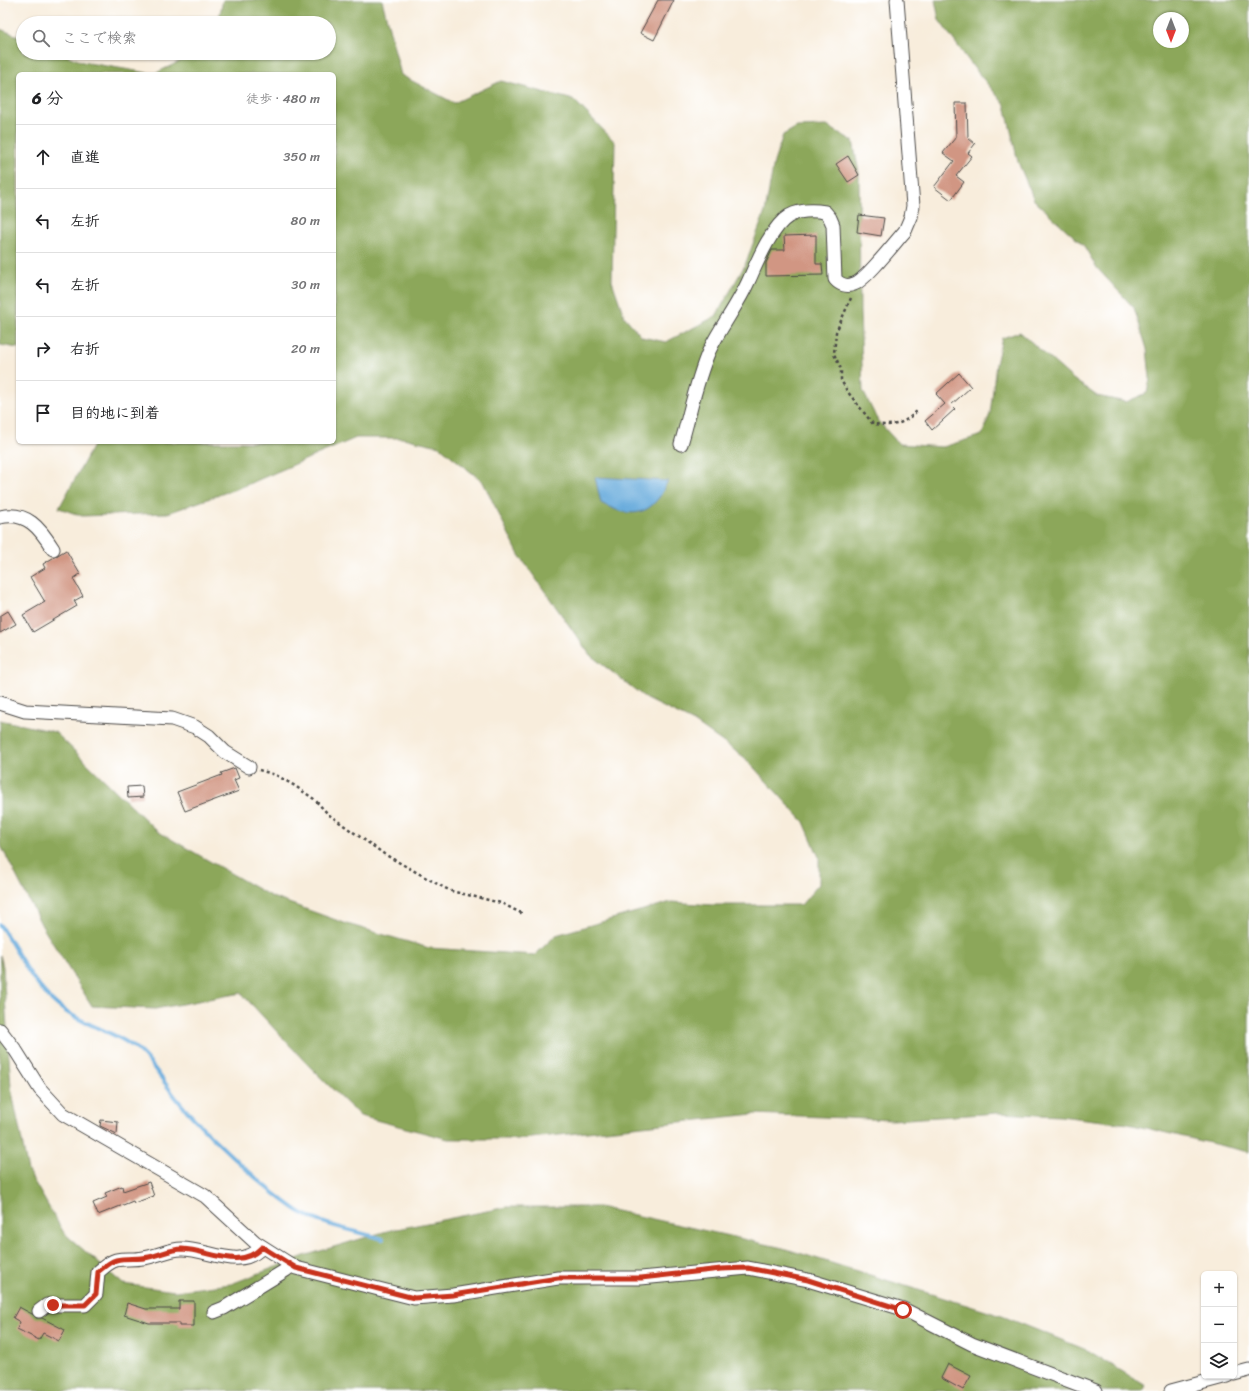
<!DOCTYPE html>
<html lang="ja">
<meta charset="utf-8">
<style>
:root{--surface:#fff;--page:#f2f2f2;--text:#202124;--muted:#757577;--line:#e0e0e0}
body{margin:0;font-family:Sriracha,"Klee One",sans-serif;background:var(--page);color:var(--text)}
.controls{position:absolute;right:12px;bottom:12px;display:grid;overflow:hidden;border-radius:6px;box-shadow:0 1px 3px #0004}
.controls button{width:36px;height:36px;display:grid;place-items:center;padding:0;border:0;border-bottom:1px solid var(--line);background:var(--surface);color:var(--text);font:20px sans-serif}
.compass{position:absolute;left:1153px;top:12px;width:36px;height:36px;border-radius:50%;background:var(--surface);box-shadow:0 1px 3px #0004;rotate:180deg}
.stop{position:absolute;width:12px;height:12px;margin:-9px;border:3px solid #c8321e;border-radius:50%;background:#fff}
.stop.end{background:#c8321e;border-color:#fff;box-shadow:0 1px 4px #0008}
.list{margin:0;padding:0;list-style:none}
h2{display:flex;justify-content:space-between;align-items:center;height:52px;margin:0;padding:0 16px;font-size:17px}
h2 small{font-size:13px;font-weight:400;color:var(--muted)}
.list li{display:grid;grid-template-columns:26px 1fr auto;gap:12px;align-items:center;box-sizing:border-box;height:64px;padding:0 16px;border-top:1px solid var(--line)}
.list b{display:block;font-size:15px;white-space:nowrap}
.list em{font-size:13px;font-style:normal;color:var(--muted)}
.icon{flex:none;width:22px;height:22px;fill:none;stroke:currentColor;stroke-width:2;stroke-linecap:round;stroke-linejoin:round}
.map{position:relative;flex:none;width:1249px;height:1391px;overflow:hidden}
.search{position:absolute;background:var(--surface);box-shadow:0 1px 3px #0004;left:16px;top:16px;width:320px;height:44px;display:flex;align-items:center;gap:10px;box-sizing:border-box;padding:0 14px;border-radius:22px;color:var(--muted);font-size:15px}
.panel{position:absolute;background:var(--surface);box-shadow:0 1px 3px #0004;left:16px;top:72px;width:320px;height:372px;border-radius:6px}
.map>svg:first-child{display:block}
.forest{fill:#8ca75a;stroke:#5c6942;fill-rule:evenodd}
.water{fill:#67abdc;stroke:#496b84}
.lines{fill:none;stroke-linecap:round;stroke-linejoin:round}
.stream{stroke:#67abdc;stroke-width:4}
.building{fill:#d19683}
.street-casing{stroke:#4a4846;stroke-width:15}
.path{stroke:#4a4846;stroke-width:2.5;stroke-dasharray:3 3;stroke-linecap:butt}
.street{stroke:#fff;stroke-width:13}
.route{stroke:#c8321e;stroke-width:5}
</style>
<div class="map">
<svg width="1249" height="1391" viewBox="0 0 1249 1391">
<rect width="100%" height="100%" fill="#fff"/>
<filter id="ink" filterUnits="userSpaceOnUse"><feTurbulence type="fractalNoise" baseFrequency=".025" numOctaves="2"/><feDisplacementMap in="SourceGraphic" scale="8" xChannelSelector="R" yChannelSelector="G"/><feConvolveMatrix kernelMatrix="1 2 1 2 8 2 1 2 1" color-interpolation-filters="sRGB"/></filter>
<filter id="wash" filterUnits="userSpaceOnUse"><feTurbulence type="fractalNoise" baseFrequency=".012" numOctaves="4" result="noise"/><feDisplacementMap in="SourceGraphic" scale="16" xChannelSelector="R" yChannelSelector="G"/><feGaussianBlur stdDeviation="0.9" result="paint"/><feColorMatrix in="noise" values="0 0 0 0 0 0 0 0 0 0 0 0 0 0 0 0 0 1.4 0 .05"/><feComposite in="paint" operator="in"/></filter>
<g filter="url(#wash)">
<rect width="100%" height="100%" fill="#f8eddc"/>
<g class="forest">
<path d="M223 0H382L401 75 454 103 501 81 574 100 615 142 612 281 624 316 642 337 666 342 716 316 745 265 765 212 774 162 783 135 797 127 827 126 853 141 859 173 860 312 863 391 878 421 899 444 943 447 982 435 990 414 996 364 1002 338 1020 332 1073 379 1097 396 1126 402 1147 393 1150 378 1147 349 1134 308 1097 268 1084 246 1034 200 1018 162 1005 105 974 68 939 20 935 0H1249V1152L1128 1124 1060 1116 998 1113 892 1120 754 1114 522 1139H448L360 1116 309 1066 241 993 155 1009 92 1006 42 926 0 844V720L55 732 157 831 272 897 347 924 429 948 535 955 556 935 671 902 713 905H801L819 884V857L804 822 744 757 694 722 647 699 590 655 519 555 483 482 439 446 403 438H356L244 486 168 513 82 516 59 508 95 442H334V74H18V348L0 345V29L23 38V53H60L83 62 154 74 197 53H329V23H218ZM1159 18H1183V42H1159Z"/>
<polygon points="0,955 3,967 11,1087 28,1171 64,1233 123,1284 175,1291 231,1284 307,1255 387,1231 507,1207 599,1207 783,1248 1002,1316 1089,1351 1146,1386 1143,1391 0,1391"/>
</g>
<path class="water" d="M595 477 668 481C664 487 662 495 657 500 641 520 620 513 601 503Z"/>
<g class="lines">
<path class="stream" d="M0 925C21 956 34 990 65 1011 88 1027 119 1033 140 1052 156 1067 166 1087 181 1104 204 1131 230 1155 256 1178 270 1190 284 1202 300 1212 324 1226 356 1231 383 1239"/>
</g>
<g id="blocks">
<g class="building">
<polygon points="658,0 674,0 654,40 640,33"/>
<polygon points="955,103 967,103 968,138 975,144 968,153 972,156 956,176 964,182 951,200 934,187 954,161 943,153 956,137"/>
<polygon points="848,156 859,175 848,182 836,164"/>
<polygon points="859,215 884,218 881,236 857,232"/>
<polygon points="816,235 816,264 822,264 823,275 766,276 766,263 772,250 785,250 784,236"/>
<polygon points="959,373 971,387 951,405 955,409 932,430 925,421 945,404 936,394"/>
<polygon points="66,550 80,574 73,579 83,596 74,601 77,606 33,632 23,615 45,602 30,577 45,568 43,564"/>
<polygon points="8,611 16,624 0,633 0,616"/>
<polygon points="235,768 239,778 234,780 239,791 185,811 177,792 222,775 221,773"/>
<polygon points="142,786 143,797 128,798 127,787"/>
<polygon points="101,1120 118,1122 117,1134 100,1126"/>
<polygon points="149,1182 154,1196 134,1203 133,1201 98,1215 93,1203 107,1197 105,1193 122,1186 123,1191"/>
<polygon points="179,1301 194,1301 194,1326 179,1326 179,1323 149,1323 124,1315 127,1303 146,1309 179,1309"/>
<polygon points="19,1307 32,1314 36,1318 42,1318 65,1330 59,1341 43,1333 39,1340 17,1329 20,1322 13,1318"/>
<polygon points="948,1364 971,1376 963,1390 941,1378"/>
</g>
</g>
</g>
<g filter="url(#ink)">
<use href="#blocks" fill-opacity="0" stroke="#4a4846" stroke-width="1"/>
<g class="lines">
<defs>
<g id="street">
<path d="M681 444C690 414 696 381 709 351 721 326 738 305 749 280 757 262 772 226 789 216 800 210 813 210 825 212L830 218 833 225 835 279C840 285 847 287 854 284 865 281 896 241 905 231L911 217 913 206 897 0"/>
<path d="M0 517C27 511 40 528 53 549"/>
<polyline points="0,703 25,711 172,719 195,727 209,736 225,752 249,767"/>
<polyline points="0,1030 16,1051 40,1089 63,1114 205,1196 255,1242 296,1268 414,1298 453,1295 558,1278 641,1278 748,1268 808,1280 903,1309 972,1344 1096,1391"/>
<path d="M39 1311 47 1305H85L96 1294 98 1272C104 1267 109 1262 116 1260 124 1258 134 1260 143 1258 156 1257 168 1249 182 1249 209 1249 240 1271 262 1247"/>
<polyline points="214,1312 224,1308 286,1270 292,1265"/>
<polyline points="1234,1374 1249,1370"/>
<polyline points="1171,1391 1227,1376"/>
</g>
</defs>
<use href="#street" class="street-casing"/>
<g class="path">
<path d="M851 298 836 332 834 354 841 369V380L847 391 873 424C894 426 901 426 917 411"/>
<polyline points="259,770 276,775 295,786 314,799 328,814 384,854 441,886 451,891 501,903 523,914"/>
</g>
<use href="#street" class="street"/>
</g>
</g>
<g class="lines" filter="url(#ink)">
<path class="route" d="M53 1305H85L96 1294 98 1272C104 1267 109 1262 116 1260 126 1257 138 1260 149 1257 160 1255 170 1249 182 1249 209 1250 240 1271 262 1247L296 1268 414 1298 453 1295 558 1278H641L721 1269 748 1268 808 1280 903 1310"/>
</g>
</svg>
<div class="controls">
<button>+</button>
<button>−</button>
<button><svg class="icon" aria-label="layers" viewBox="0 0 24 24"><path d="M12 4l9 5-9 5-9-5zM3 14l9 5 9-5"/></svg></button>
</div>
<svg class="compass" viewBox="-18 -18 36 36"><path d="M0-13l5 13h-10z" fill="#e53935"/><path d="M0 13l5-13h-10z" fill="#757577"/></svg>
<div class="stop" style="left:903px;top:1310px"></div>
<div class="stop end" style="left:53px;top:1305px"></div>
<div class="search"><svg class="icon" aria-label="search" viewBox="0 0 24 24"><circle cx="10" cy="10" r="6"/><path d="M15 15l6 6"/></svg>ここで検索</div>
<section class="panel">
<h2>6 分<small>徒歩 · 480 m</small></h2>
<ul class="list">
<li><svg class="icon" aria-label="ahead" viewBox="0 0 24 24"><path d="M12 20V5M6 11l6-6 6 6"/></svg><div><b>直進</b></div><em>350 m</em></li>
<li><svg class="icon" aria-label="left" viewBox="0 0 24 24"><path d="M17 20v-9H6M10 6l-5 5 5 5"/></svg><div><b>左折</b></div><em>80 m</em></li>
<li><svg class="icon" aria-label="left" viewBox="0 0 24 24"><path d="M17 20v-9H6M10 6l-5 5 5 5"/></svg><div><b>左折</b></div><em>30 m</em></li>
<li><svg class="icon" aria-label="right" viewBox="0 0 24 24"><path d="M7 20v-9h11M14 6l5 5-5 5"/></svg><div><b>右折</b></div><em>20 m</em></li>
<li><svg class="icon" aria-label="arrive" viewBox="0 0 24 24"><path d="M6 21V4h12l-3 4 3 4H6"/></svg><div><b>目的地に到着</b></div></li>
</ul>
</section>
</div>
